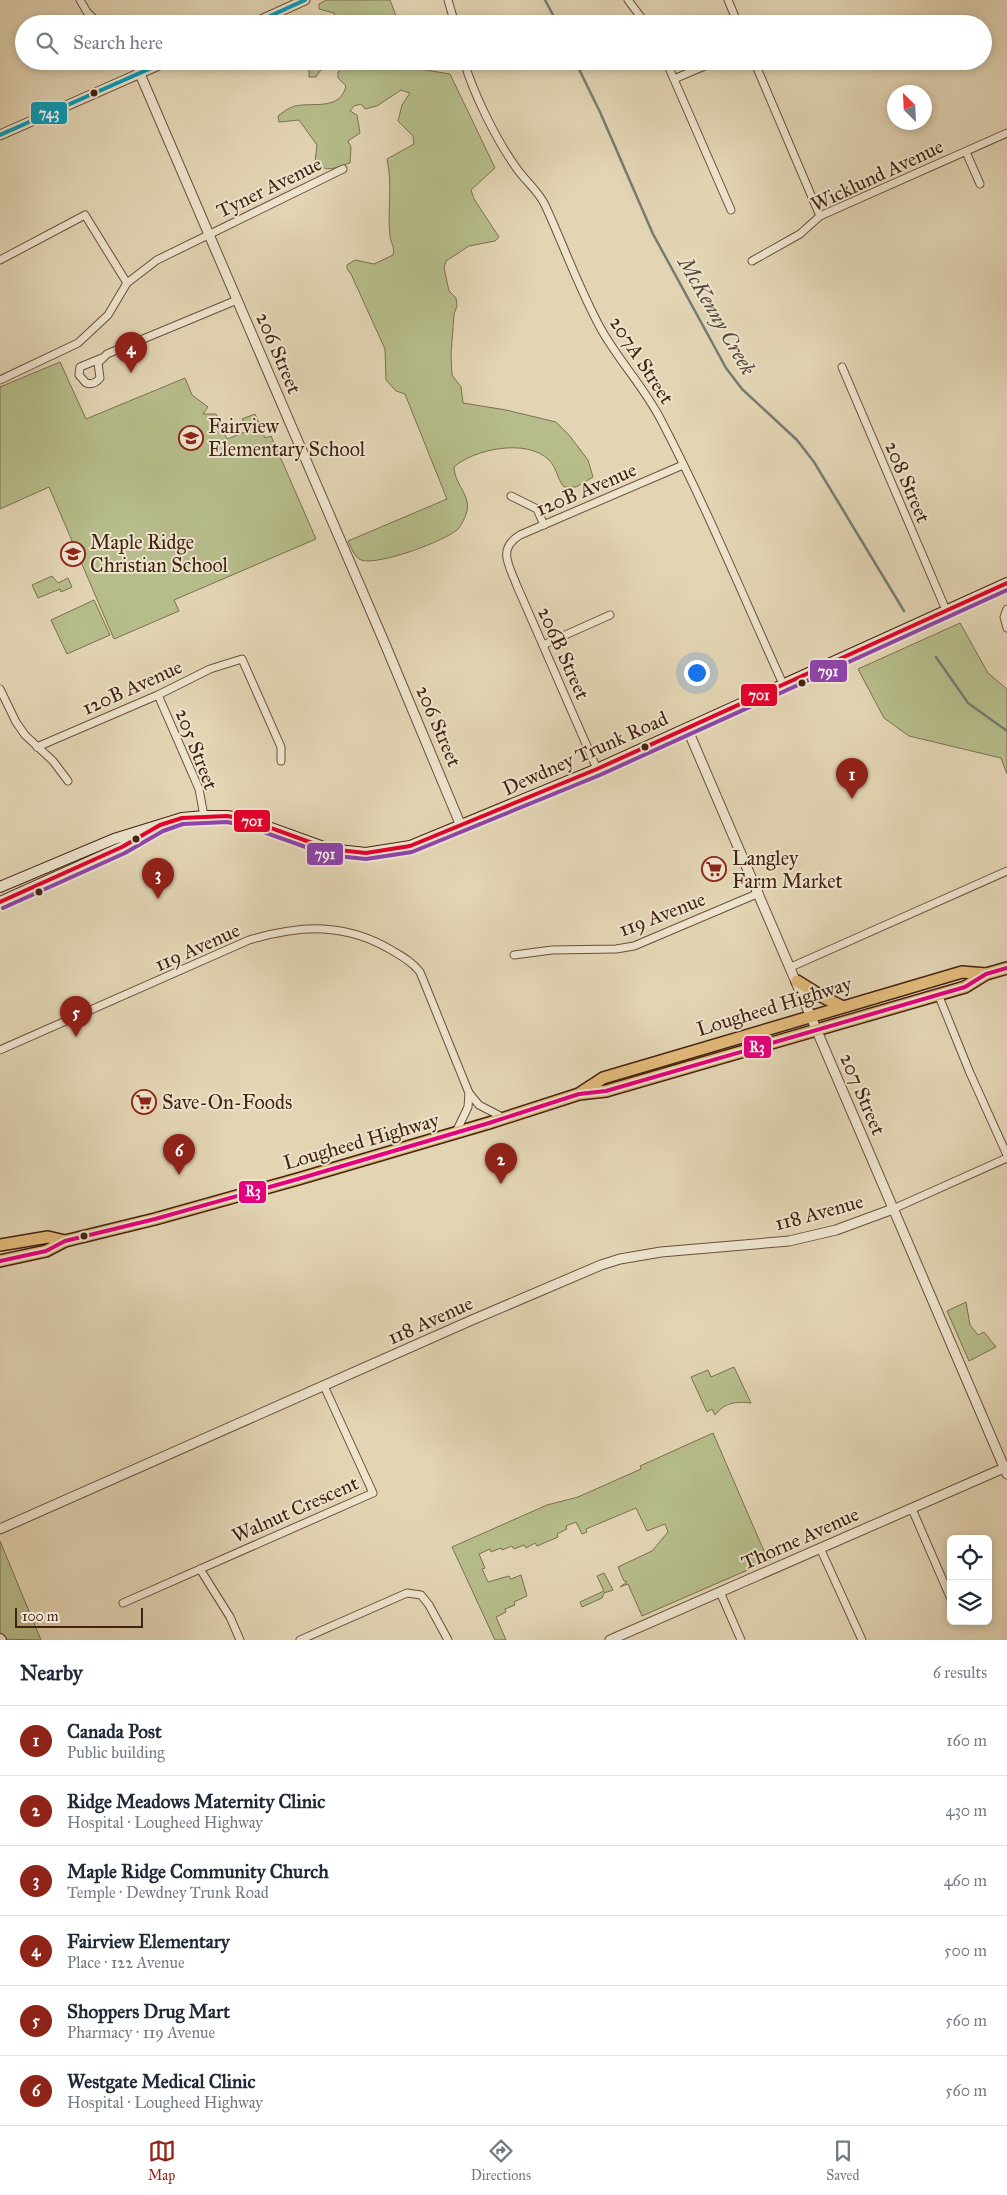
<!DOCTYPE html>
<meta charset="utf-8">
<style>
:root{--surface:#fff;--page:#f6f6f7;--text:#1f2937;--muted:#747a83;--line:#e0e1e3;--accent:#8f2418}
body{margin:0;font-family:"IM FELL Great Primer",serif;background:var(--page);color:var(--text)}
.controls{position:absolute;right:15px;bottom:15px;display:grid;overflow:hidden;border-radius:8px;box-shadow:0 2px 8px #0003}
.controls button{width:45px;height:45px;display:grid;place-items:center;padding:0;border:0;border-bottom:1px solid var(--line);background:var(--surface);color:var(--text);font:25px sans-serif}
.compass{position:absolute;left:887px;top:85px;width:45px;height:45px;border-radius:50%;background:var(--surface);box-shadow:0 2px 8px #0003;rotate:336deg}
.scale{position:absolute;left:15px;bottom:12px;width:128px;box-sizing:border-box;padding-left:5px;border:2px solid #432212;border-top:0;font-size:14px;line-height:18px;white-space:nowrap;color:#432212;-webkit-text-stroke:4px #ede4ce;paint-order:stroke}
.you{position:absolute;left:696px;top:672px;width:18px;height:18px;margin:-12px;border:4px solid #fff;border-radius:50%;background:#1a73e8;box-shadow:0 0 0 8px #1a73e833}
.badge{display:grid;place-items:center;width:32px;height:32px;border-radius:50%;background:var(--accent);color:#fff;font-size:16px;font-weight:700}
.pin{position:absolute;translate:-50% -41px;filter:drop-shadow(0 1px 2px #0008)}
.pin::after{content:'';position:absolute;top:26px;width:18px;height:15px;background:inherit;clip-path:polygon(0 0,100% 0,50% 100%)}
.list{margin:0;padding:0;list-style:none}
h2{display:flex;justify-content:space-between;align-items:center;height:65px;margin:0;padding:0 20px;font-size:21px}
h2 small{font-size:16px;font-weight:400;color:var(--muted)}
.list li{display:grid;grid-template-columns:32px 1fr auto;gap:15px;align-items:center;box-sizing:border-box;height:70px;padding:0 20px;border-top:1px solid var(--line)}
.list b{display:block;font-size:19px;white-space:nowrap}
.list p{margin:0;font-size:16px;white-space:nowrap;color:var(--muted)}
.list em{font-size:16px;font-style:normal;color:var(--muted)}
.icon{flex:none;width:28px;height:28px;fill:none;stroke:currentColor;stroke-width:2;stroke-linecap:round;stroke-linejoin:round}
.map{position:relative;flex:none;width:1007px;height:1640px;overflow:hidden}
.search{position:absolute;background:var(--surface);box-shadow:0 2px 8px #0003;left:15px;right:15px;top:15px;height:55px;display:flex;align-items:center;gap:12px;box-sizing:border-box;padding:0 18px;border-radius:28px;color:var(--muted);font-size:19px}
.sheet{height:485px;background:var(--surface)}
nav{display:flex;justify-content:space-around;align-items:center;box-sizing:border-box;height:70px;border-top:1px solid var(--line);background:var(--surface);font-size:14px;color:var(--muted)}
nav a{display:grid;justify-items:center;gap:2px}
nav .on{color:var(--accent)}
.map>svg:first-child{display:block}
.green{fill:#b6bd8b;stroke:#7c704e}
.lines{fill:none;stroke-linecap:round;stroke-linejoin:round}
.stream{stroke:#757c72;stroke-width:2.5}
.minor-casing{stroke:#6b4f3a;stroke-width:9}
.tertiary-casing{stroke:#6b4f3a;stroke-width:11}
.secondary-casing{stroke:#432212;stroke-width:12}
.trunk-casing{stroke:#432212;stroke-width:14}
.minor{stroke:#ede4ce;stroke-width:7}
.tertiary{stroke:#ede4ce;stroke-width:9}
.secondary{stroke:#ede4ce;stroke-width:10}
.trunk{stroke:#e2ba7a;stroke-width:11}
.bus-1-casing{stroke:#ede4ce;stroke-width:8}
.bus-2-casing{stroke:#ede4ce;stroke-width:8}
.bus-3-casing{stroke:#ede4ce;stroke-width:8}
.bus-4-casing{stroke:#ede4ce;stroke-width:8}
.bus-1{stroke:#e4002b;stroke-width:4}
.bus-2{stroke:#8e44ad;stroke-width:4}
.bus-3{stroke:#e5007d;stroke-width:4}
.bus-4{stroke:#079cbb;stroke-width:4}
.bus-dot{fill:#432212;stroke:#ede4ce;stroke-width:2}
.labels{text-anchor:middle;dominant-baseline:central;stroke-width:4;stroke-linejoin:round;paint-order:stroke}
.street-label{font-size:20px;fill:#432212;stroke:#ede4ce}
.poi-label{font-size:20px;fill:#432212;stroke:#ede4ce;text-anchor:start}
.water-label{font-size:21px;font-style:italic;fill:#58483a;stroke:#ede4ce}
.line-badge{stroke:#ede4ce;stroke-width:2}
.badge-label{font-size:14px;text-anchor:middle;font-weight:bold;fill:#fff}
</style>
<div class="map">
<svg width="1007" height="1640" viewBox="0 0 1007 1640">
<rect width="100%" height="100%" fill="#e3d5b4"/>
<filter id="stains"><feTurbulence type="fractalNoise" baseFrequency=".004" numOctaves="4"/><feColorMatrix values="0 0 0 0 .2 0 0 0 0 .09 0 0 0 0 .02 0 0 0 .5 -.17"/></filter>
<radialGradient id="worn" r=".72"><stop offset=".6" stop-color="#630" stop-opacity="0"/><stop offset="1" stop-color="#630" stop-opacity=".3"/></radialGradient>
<g class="green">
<polygon points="326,0 390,0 399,24 336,24 334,13 319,9 319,4"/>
<path d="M317 61H410L420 69 450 74 495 168 471 190 474 199 499 237 495 241 469 246 446 261 444 268 449 291 456 298 457 306 454 314 451 355 452 375 461 387 463 403 506 410 556 422 569 435 588 460 593 477 576 487H564C557 479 557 468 549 460 527 438 474 449 454 467 454 484 473 497 466 514 465 518 461 525 459 528 447 541 377 566 361 560 355 558 351 547 348 541L447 499 405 394 396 391 386 380 385 349 351 274 347 269V265L355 260 374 264 393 255C395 247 391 244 390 236 387 209 393 187 387 159L414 144 413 136 398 121 402 105 410 93 401 90 377 106 365 109 361 104 354 106 350 111 357 115 360 133 348 141 351 147 350 163C336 167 327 174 315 162L317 145 299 120 279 122 278 116C283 112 288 108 295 106 314 102 340 111 346 86L338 78V72L342 69 339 64 330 63 320 71 316 77H309V67Z"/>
<polygon points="60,362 86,419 185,378 192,395 208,407 203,414 216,414 227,439 245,432 243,427 245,425 242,419 255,414 265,438 271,436 316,539 174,600 179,611 114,639 49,487 0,509 0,387"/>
<polygon points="52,576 58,583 68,578 72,587 61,592 60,589 38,598 32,585"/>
<polygon points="94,600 110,635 67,654 51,620"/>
<polygon points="960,623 988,673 1007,689 1007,774 1001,758 909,736 884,718 858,669"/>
<polygon points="966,1302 970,1325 978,1335 984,1332 996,1347 969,1361 947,1311"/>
<path d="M734 1367 751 1403C736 1401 724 1403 715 1415L712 1409 707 1412 691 1377 708 1370 711 1377Z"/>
<polygon points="713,1433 767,1558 771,1557 773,1559 642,1616 628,1584 620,1587 627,1582 624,1581 618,1567 652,1551 668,1532 665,1524 647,1531 636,1508 586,1529 587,1532 582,1534 576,1522 566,1526 567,1529 557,1534 558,1537 537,1546 535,1543 526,1548 524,1545 514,1549 512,1546 502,1550 501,1548 491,1552 490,1549 479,1554 485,1568 482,1569 488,1582 509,1576 511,1579 521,1575 527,1596 514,1602 515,1605 505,1609 506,1612 496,1617 506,1640 495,1640 452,1547 547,1505 578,1497 641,1469 640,1466"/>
<polygon points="0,1541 41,1640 0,1639"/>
<polygon points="604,1573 613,1590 604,1593 602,1598 582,1607 580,1602 604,1591 597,1576"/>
</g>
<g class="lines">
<g class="stream">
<polyline points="545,0 558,24"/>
<polyline points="575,61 600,112 653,234 726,368 742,389 797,440 814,462 904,611"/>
<polyline points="936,657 968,703 1007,731"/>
</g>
<defs>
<g id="minor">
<polyline points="80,0 87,12 99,24"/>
<polyline points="448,0 455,24"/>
<polyline points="628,0 646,24"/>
<polyline points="728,0 738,24"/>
<polyline points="133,61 140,74"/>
<path d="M464 61C473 93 496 139 515 166 524 180 538 190 545 205 564 246 579 289 601 329 619 361 644 387 661 420 706 506 743 596 783 684"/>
<polyline points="666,61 731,210"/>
<polyline points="754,61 820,216"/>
<polyline points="674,79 716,61"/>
<polyline points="966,152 980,184"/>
<polyline points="0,260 85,215 127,283"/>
<polyline points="752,261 800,234 820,216 1007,133"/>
<path d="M102 358 80 367 79 375 86 383C92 385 96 383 100 378L98 363 107 354 237 300"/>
<polyline points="842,367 946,610"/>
<polyline points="0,380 78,343 108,315 127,283 157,260 343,169"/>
<polyline points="511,496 537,509 544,525"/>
<polyline points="1007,609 1004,617 1007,628"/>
<polyline points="543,645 610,615"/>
<polyline points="0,689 16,722 25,735 53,761 68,781"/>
<polyline points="158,695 199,789 204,816"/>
<polyline points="37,747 158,695 210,669 242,659 281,747 281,761"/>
<path d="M597 769 517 586C509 565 497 549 520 535L683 465"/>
<polyline points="514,955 552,950 616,949 634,946 759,893"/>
<polyline points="791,967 1007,871"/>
<polyline points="938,994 970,1073 1007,1155"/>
<path d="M0 1050 249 940C301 925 345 922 393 951 403 957 412 962 420 972L469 1093 479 1105 504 1118"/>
<polyline points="456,1132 468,1107 469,1093"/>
<polyline points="893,1209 1007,1158"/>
<polyline points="912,1509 951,1599"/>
<polyline points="820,1548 862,1640"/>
<polyline points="200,1569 230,1617 240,1640"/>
<polyline points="720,1592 741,1640"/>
<polyline points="123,1603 373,1493 324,1386"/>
<polyline points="300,1640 407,1593 421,1595 429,1605 448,1640"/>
</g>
<g id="tertiary">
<polyline points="252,24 305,0"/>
<polyline points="140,74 385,644 461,826"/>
<polyline points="0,135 168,61"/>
<polyline points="687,728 1007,1474"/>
<polyline points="0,1529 472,1320 601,1265 620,1259 661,1252 789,1241 836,1230 893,1209"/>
<polyline points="610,1640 1004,1468"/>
</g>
<g id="secondary">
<polyline points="0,887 114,839 182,818 204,816 227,816 249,820 329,849 366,853 410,846 597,769 1007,583"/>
<polyline points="0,902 122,847 146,833"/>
<polyline points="0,1639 1,1640"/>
</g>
<g id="trunk">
<polyline points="797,981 821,996 841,1006"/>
<polyline points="580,1093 603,1078 962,972 986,974"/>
<polyline points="0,1245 48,1237 65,1241"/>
<polyline points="0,1261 46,1251 65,1241 155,1219 298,1179 489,1123 579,1094 606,1091 965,987 986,974 1007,968"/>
</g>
</defs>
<use href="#minor" class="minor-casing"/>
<use href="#tertiary" class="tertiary-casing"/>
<use href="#secondary" class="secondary-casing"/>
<use href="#trunk" class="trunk-casing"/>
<use href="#minor" class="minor"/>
<use href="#tertiary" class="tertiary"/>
<use href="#secondary" class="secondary"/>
<use href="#trunk" class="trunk"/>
<defs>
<polyline id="bus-1" points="0,902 122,847 160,825 182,818 227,816 249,820 329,849 366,853 410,846 597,769 1007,583"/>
<polyline id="bus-2" points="3,908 125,853 163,831 183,824 227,822 247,826 328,855 366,859 412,852 600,775 1007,590"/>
<polyline id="bus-3" points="0,1261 46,1251 65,1241 155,1219 298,1179 489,1123 579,1094 606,1091 965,987 986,974 1007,968"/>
<g id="bus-4">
<polyline points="253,24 305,0"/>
<polyline points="0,135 167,61"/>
</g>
</defs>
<use href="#bus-1" class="bus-1-casing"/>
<use href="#bus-2" class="bus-2-casing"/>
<use href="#bus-3" class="bus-3-casing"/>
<use href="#bus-4" class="bus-4-casing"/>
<use href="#bus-1" class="bus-1"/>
<use href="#bus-2" class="bus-2"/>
<use href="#bus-3" class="bus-3"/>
<use href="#bus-4" class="bus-4"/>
</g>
<defs>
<symbol id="school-ring" viewBox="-11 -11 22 22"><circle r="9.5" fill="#ede4ce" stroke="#8f2418" stroke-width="1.5"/><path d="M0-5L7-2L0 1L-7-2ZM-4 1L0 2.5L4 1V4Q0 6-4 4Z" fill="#8f2418"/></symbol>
<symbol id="supermarket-ring" viewBox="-11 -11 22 22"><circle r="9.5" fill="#ede4ce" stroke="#8f2418" stroke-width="1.5"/><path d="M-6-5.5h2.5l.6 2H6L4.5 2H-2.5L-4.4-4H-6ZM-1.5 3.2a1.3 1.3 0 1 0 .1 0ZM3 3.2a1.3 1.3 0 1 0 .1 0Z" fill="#8f2418"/></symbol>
</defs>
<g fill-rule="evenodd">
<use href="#school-ring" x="177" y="424" width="28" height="28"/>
<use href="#school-ring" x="59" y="540" width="28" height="28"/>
<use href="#supermarket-ring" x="700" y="855" width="28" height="28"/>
<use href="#supermarket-ring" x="130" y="1088" width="28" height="28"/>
</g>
<g class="bus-dot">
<circle cx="94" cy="93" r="4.5"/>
<circle cx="802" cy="683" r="4.5"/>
<circle cx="645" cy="747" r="4.5"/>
<circle cx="136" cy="839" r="4.5"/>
<circle cx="39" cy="892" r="4.5"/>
<circle cx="84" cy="1236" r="4.5"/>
</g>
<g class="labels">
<g class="street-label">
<text transform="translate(877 175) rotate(-25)">Wicklund Avenue</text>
<text transform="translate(269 187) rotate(-26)">Tyner Avenue</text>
<text transform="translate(279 353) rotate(67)">206 Street</text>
<text transform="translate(642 360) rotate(57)">207A Street</text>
<text transform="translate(908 482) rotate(67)">208 Street</text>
<text transform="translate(586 489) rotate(-23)">120B Avenue</text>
<text transform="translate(564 653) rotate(66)">206B Street</text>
<text transform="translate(132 687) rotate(-24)">120B Avenue</text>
<text transform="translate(439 726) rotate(67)">206 Street</text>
<text transform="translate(197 749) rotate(69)">205 Street</text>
<text transform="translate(585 753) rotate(-24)">Dewdney Trunk Road</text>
<text transform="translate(662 914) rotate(-21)">119 Avenue</text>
<text transform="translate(197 947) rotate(-24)">119 Avenue</text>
<text transform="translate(774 1006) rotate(-17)">Lougheed Highway</text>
<text transform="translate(863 1094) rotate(67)">207 Street</text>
<text transform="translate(361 1141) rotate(-16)">Lougheed Highway</text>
<text transform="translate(819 1212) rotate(-15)">118 Avenue</text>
<text transform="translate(430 1320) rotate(-24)">118 Avenue</text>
<text transform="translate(295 1509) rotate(-24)">Walnut Crescent</text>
<text transform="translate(800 1538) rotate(-24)">Thorne Avenue</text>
</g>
<g class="poi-label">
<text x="208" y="426">Fairview<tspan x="208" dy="23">Elementary School</tspan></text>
<text x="90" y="542">Maple Ridge<tspan x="90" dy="23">Christian School</tspan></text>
<text x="732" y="858">Langley<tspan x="732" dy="23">Farm Market</tspan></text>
<text x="162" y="1102">Save-On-Foods</text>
</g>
<g class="water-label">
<text transform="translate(717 316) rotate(60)">McKenny Creek</text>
</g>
</g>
<g class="line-badge">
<rect x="30" y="101" width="38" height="24" rx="5" fill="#079cbb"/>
<rect x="809" y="659" width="39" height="24" rx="5" fill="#8e44ad"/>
<rect x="740" y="683" width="38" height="24" rx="5" fill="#e4002b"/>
<rect x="233" y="809" width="38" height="24" rx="5" fill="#e4002b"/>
<rect x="306" y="842" width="38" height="24" rx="5" fill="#8e44ad"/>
<rect x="743" y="1035" width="29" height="24" rx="5" fill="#e5007d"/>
<rect x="238" y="1180" width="29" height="24" rx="5" fill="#e5007d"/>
</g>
<g class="badge-label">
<text x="49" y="118">743</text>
<text x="828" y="676">791</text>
<text x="759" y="700">701</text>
<text x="252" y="826">701</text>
<text x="325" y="859">791</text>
<text x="757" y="1052">R3</text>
<text x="253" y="1196">R3</text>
</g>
<rect width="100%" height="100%" filter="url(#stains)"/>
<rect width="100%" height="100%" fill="url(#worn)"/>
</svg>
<div class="controls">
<button><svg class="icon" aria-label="locate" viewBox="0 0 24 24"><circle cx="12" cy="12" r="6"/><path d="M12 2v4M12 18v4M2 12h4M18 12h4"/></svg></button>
<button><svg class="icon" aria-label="layers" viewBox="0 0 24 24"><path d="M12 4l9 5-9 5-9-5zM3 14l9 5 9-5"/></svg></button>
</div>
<svg class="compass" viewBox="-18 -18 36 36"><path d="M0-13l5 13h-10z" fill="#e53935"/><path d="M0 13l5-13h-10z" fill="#747a83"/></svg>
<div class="scale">100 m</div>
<div class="you"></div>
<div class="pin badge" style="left:852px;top:799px">1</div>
<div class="pin badge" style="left:501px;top:1184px">2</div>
<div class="pin badge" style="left:158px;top:899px">3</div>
<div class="pin badge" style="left:131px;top:373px">4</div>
<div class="pin badge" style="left:76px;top:1037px">5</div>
<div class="pin badge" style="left:179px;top:1175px">6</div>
<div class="search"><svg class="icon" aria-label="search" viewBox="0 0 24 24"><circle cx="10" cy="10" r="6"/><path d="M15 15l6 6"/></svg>Search here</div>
</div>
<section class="sheet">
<h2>Nearby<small>6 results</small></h2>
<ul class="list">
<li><span class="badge">1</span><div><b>Canada Post</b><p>Public building</p></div><em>160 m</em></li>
<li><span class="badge">2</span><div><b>Ridge Meadows Maternity Clinic</b><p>Hospital · Lougheed Highway</p></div><em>430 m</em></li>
<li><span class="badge">3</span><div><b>Maple Ridge Community Church</b><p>Temple · Dewdney Trunk Road</p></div><em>460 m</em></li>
<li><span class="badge">4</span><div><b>Fairview Elementary</b><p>Place · 122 Avenue</p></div><em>500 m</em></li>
<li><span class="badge">5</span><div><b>Shoppers Drug Mart</b><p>Pharmacy · 119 Avenue</p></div><em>560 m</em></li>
<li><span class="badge">6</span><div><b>Westgate Medical Clinic</b><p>Hospital · Lougheed Highway</p></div><em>560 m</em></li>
</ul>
</section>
<nav>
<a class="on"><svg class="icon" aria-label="map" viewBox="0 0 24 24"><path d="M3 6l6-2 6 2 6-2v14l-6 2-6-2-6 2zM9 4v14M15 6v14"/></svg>Map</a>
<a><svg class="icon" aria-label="directions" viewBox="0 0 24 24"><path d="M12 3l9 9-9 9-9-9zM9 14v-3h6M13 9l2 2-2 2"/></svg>Directions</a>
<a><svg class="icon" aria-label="saved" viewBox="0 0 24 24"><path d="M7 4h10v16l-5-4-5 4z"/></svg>Saved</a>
</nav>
